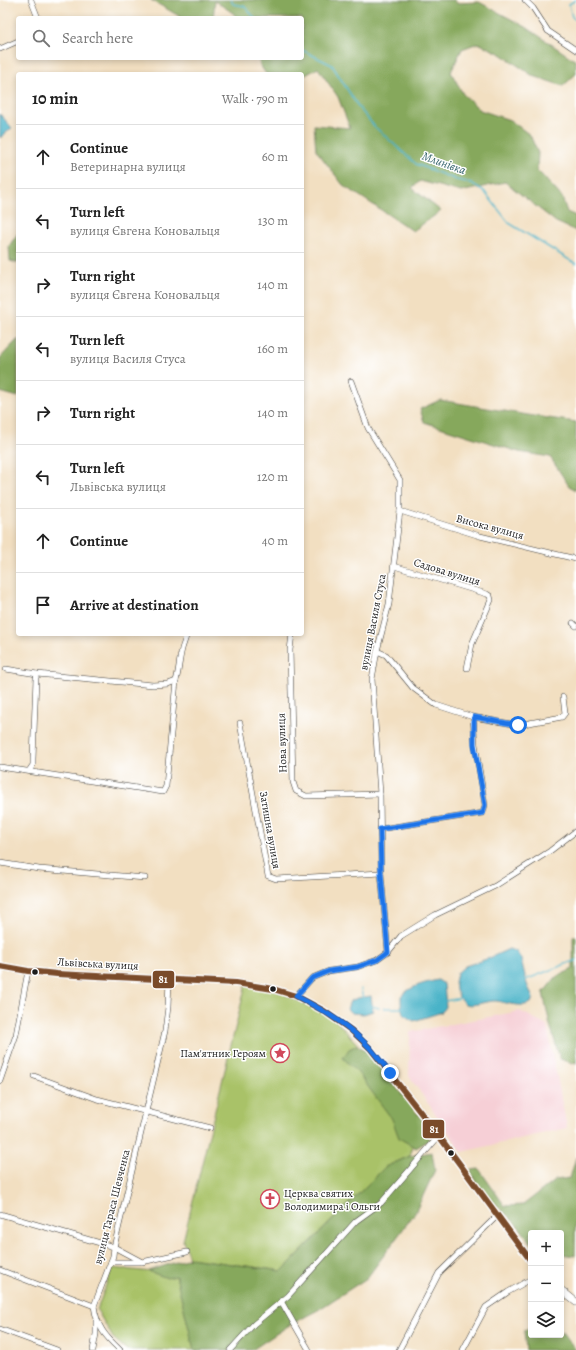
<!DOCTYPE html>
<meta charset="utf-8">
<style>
:root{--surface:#fff;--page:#f6f6f6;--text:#222;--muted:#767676;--line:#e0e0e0}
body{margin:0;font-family:Alegreya,serif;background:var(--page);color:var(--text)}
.controls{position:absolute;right:12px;bottom:12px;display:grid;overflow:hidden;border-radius:4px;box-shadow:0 2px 6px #0003}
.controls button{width:36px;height:36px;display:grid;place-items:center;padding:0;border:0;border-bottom:1px solid var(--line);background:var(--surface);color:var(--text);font:20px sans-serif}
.stop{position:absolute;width:12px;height:12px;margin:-9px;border:3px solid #1a73e8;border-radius:50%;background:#fff}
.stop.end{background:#1a73e8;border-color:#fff;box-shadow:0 1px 4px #0008}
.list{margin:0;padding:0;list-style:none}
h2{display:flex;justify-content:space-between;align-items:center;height:52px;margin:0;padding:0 16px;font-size:17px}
h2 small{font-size:13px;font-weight:400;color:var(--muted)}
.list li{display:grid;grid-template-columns:26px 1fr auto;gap:12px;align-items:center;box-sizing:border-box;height:64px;padding:0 16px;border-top:1px solid var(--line)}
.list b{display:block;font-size:15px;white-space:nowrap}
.list p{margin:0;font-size:13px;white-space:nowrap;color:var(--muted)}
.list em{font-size:13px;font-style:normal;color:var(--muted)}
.icon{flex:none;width:22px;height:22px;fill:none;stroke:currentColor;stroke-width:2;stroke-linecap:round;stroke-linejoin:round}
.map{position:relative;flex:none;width:576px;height:1350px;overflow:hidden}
.search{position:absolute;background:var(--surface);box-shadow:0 2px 6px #0003;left:16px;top:16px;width:288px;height:44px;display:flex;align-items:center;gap:10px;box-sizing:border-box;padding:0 14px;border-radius:4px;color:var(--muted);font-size:15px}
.panel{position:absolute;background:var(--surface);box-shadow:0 2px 6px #0003;left:16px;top:72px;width:288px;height:564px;border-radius:4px}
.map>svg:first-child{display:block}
.built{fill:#f6cfd6}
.green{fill:#a9c268;stroke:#626f42}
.forest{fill:#86a85c;stroke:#51623c}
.water{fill:#4ab3c8;stroke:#336872}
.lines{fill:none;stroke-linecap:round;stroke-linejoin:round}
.stream{stroke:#4ab3c8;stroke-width:1.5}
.street-casing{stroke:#3c3935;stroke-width:6}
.secondary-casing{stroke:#3c3935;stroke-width:8}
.street{stroke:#fff;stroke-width:5}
.secondary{stroke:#fff;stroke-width:7}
.bus-1-casing{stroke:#fff;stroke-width:9}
.bus-1{stroke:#7a4b2a;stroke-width:6}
.route{stroke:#1a73e8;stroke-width:5}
.bus-dot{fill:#1c1c1c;stroke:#fff;stroke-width:1.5}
.labels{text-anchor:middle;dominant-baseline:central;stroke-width:3;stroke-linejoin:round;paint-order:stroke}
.street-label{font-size:11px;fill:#1c1c1c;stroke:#fff}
.poi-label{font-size:11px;fill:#1c1c1c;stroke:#fff;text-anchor:end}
.water-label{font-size:12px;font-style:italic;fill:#316069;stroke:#fff}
.line-badge{stroke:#fff;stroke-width:1.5}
.badge-label{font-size:11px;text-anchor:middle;font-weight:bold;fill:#fff}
</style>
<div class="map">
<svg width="576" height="1350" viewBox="0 0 576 1350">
<rect width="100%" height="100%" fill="#fff"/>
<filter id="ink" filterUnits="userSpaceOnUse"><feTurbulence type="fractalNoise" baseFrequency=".025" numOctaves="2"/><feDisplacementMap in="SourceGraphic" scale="8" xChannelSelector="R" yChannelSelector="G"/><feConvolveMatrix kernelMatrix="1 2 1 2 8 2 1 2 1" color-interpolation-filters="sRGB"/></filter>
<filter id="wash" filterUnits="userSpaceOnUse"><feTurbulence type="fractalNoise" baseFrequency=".012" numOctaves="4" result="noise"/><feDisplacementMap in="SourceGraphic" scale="16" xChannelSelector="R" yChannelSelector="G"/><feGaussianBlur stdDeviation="0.9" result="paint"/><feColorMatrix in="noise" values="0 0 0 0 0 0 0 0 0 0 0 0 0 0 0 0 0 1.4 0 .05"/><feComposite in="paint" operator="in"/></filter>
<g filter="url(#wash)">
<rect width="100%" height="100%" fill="#f2dfc1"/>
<polygon class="built" points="520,1011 547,1025 567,1128 462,1152 409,1076 410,1032"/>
<g class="green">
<polygon points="246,984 273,989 332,1016 359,1046 414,1143 410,1156 385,1167 282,1271 189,1258 183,1241"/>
<polygon points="112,1268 184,1275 198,1350 127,1350 113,1338 97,1310"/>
</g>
<g class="forest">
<polygon points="151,0 455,0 456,3 479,2 526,27 576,61 576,74 563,86 533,76 501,54 478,43 462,49 451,72 463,94 480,110 510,120 530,135 538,153 537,170 562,197 567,212 576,216 576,231 556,222 505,182 461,192 420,181 412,188 441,211 413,231 343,185 316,150 314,125 350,128 338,97 318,68 302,77 302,74 266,74 260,65 258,58 302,58 302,18 237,18 233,13 215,1 213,18 179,18 179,16"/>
<polygon points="18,233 18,263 10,261 9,246"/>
<polygon points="18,339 18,397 0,392 0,358"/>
<polygon points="440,400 528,415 576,422 576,490 569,486 550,457 519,452 424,422 420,409"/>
<polygon points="576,936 576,1064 560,1059 550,1025 543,993 556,977 573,969 573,937"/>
<polygon points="357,1045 369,1053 432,1132 428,1141 416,1148 399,1138 392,1119 358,1073 343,1058 349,1049"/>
<polygon points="432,1152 435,1170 415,1213 367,1278 318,1310 288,1326 252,1350 194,1350 176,1276 167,1278 148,1271 189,1258 282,1271 385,1167 410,1156"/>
<path d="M576 1157 575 1256 561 1254V1233H531V1244C528 1240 526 1235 522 1231 506 1211 480 1195 470 1170L479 1169 505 1206 523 1205 555 1180 570 1178Z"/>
<polygon points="531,1329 531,1335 561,1335 561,1331 576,1350 526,1350 524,1330"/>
</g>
<g class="water">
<polygon points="0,114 12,128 0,138"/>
<path d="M509 949 516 951 521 959 527 984 533 998 531 1003C524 1008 505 1003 497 1001 486 1000 475 1007 465 1004L460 999 456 990 455 982 457 973 465 966 487 959Z"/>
<path d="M438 980 444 984 446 1007 442 1012 414 1021C401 1015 401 1010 401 996 411 986 424 983 438 980Z"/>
<polygon points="371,996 373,1011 364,1014 351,1013 347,1009 350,1001 358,998"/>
</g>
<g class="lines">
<g class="stream">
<polyline points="231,0 233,4 244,6 255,18"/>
<polyline points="576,0 569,4 572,17 576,20"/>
<polyline points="302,50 332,65 359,108 375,127 416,164 457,180 471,183 484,191 509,223 576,264"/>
<polyline points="525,980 576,960"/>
<polyline points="361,989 363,999"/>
<polyline points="445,1001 461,998"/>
<polyline points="372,1006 379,1008"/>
<polyline points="384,1008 402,1008"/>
</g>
</g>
</g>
<g filter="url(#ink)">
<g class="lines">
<defs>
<g id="street">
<polyline points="31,0 38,18"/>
<polyline points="525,0 533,8 548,31 576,50"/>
<polyline points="0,49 18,41"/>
<polyline points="351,381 368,428 400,480 400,511 389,604 377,651 372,679 380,794 381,873 388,952"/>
<polyline points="400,511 480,536 576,559"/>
<polyline points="394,566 487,594 490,596 491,600 472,644 467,668"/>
<polyline points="573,623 576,626"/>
<polyline points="292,634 290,650 293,782 296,791 306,796 380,794"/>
<polyline points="377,651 386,655 413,688 436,705 473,717 518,725 562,717 565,713 563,697"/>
<polyline points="6,669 37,674 153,685 168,684 176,681"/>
<polyline points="240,723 268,876 276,879 381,873"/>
<path d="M0 767 163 792 166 786 176 681C179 671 179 660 182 649 183 644 186 640 186 634"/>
<polyline points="29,771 33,765 33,759 36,678 37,674"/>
<polyline points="380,829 483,813 485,805 475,744 473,717"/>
<polyline points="0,863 39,869 145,878"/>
<polyline points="296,996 312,978 329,971 357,967 377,960 388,952 401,936 435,915 495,886 550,851 576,831"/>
<polyline points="34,1076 97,1099 210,1128"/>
<polyline points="0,1081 16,1035 28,971"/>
<polyline points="0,1214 114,1247 142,1262 187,1252"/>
<polyline points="111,1262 140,1262"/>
<polyline points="0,1270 94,1306"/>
<polyline points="281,1301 309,1350"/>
<polyline points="94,1306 113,1256 114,1247 165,1031 168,1007 169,979"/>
<path d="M94 1306C97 1327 105 1336 120 1350"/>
<polyline points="0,1329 57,1350"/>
<polyline points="93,1350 96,1334 96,1321"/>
<polyline points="230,1350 254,1324 288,1296 356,1221 381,1203 439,1136"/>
<polyline points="399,1350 439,1273 498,1215"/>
<polyline points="463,1350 486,1307 508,1292 531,1279"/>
</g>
<g id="secondary">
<polyline points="0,966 28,971 57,974 236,983 273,989 296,996 324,1011 351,1030 370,1048 439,1136 531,1261"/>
<polyline points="561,1290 576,1302"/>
</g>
</defs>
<use href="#street" class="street-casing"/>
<use href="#secondary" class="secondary-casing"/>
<use href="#street" class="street"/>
<use href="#secondary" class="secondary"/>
<defs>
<polyline id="bus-1" points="0,966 28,971 57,974 236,983 273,989 296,996 324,1011 351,1030 370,1048 439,1136 531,1261"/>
</defs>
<use href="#bus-1" class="bus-1-casing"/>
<use href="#bus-1" class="bus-1"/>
</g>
</g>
<g class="lines" filter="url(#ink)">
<path class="route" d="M390 1073C383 1064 377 1056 370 1048 349 1025 323 1010 296 996L312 978 329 971 357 967 377 960 388 952 381 873 380 829 483 813 485 805 474 744V717L518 725"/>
</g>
<defs>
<symbol id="sight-ring" viewBox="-11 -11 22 22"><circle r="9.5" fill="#fff" stroke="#d1495b" stroke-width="1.5"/><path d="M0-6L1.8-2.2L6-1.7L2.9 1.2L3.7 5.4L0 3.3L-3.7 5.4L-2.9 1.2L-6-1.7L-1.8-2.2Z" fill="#d1495b"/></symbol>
<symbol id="church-ring" viewBox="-11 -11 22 22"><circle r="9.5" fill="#fff" stroke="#d1495b" stroke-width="1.5"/><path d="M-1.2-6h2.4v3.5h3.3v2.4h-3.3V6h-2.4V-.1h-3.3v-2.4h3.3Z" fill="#d1495b"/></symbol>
</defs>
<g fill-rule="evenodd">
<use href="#sight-ring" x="269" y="1042" width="22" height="22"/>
<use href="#church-ring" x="259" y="1188" width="22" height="22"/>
</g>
<g class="bus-dot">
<circle cx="35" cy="972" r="3.5"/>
<circle cx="273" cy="989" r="3.5"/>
<circle cx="451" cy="1153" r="3.5"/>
</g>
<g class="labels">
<g class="street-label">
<text transform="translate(490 527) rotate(15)">Висока вулиця</text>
<text transform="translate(447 572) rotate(17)">Садова вулиця</text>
<text transform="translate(373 622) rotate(-79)">вулиця Василя Стуса</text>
<text transform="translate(282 743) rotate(-92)">Нова вулиця</text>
<text transform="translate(270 830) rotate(80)">Затишна вулиця</text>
<text transform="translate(98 964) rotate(3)">Львівська вулиця</text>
<text transform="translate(112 1207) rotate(-76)">вулиця Тараса Шевченка</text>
</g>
<g class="poi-label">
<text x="266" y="1053">Пам'ятник Героям</text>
<text x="284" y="1193" text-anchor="start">Церква святих<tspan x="284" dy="13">Володимира і Ольги</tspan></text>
</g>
<g class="water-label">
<text transform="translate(444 163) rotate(20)">Млинівка</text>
</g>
</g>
<g class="line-badge">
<rect x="152" y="970" width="23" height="19" rx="4" fill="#7a4b2a"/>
<rect x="422" y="1119" width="23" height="20" rx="4" fill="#7a4b2a"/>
</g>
<g class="badge-label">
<text x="163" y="983">81</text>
<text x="434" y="1133">81</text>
</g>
</svg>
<div class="controls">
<button>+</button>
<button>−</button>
<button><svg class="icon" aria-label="layers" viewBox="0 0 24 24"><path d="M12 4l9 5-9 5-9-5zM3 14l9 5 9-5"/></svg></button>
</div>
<div class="stop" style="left:518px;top:725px"></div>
<div class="stop end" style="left:390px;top:1073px"></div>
<div class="search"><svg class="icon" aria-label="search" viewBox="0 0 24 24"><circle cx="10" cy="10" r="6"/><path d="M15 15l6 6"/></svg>Search here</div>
<section class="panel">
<h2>10 min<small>Walk · 790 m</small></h2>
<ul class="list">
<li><svg class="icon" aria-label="ahead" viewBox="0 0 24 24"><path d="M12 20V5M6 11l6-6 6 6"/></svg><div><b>Continue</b><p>Ветеринарна вулиця</p></div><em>60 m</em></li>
<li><svg class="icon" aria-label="left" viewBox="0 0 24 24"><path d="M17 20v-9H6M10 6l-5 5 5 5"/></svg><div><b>Turn left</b><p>вулиця Євгена Коновальця</p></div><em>130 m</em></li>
<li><svg class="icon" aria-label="right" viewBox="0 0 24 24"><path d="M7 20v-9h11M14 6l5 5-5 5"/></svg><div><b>Turn right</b><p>вулиця Євгена Коновальця</p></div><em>140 m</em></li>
<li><svg class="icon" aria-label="left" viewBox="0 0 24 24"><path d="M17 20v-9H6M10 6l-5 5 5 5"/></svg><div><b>Turn left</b><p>вулиця Василя Стуса</p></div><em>160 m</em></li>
<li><svg class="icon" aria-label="right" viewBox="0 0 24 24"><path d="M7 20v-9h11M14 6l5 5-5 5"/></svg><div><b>Turn right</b></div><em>140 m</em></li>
<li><svg class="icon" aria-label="left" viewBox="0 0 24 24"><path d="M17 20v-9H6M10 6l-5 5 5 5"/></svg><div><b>Turn left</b><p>Львівська вулиця</p></div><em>120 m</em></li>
<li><svg class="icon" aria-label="ahead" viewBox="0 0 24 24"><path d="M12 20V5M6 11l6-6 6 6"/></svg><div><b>Continue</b></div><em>40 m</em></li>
<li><svg class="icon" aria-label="arrive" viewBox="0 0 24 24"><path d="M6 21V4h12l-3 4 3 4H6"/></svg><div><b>Arrive at destination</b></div></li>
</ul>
</section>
</div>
